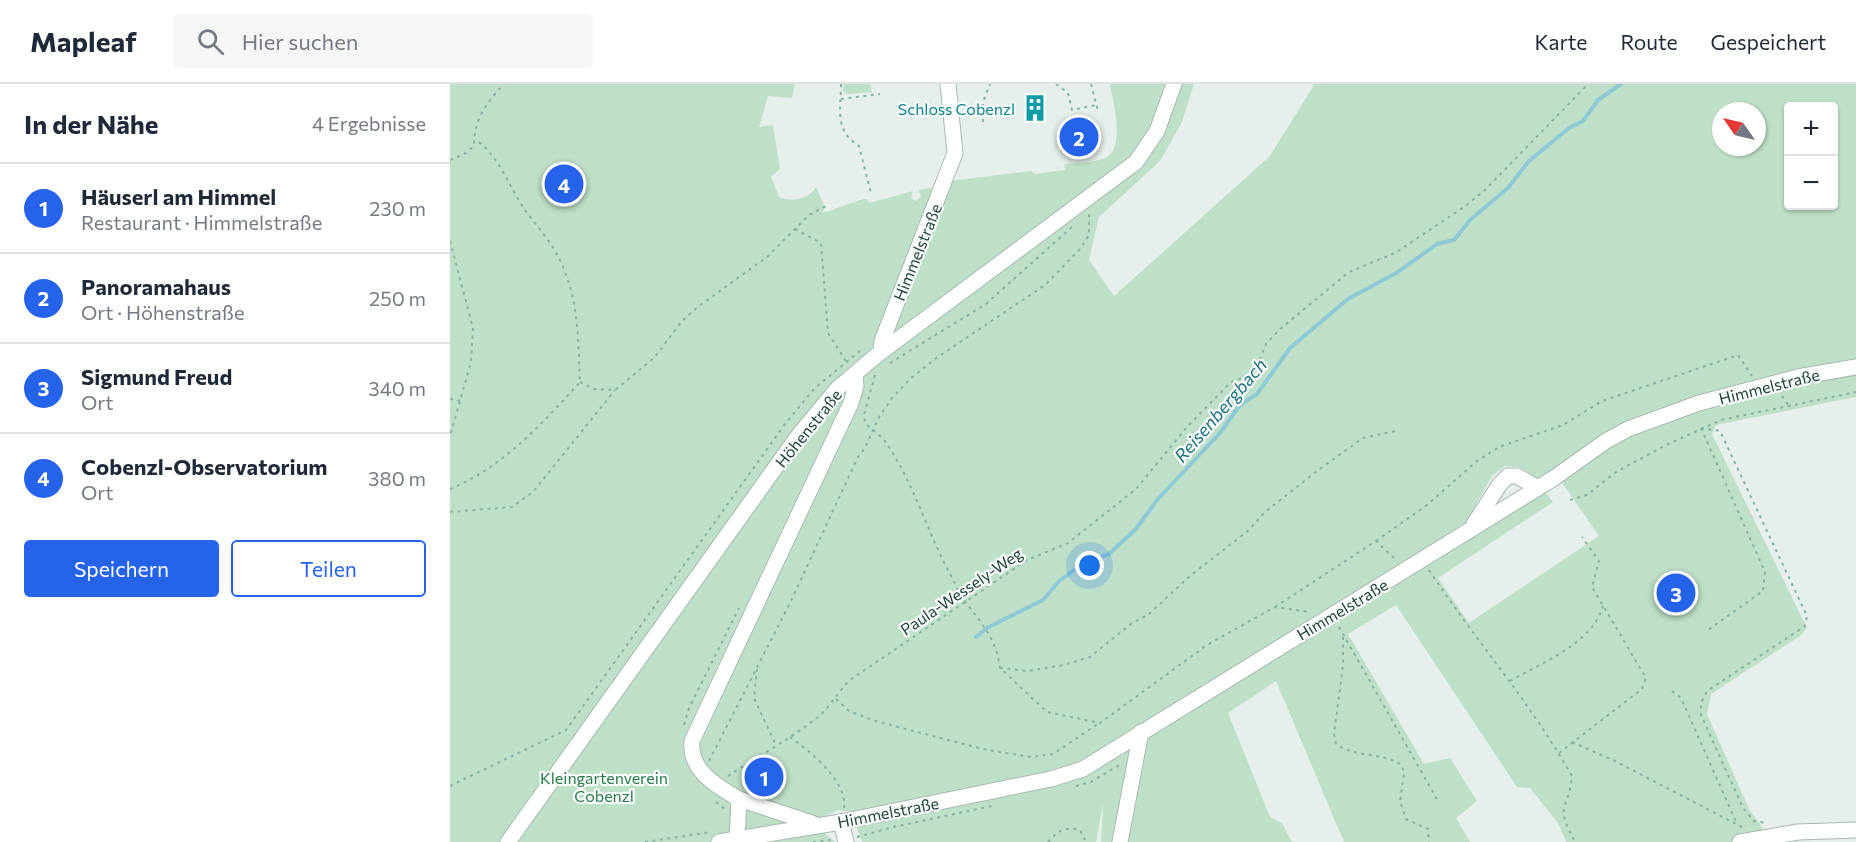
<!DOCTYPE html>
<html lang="de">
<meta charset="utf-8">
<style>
:root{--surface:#fff;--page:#f6f6f7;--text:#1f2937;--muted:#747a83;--line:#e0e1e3;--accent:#2563eb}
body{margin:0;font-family:Commissioner,sans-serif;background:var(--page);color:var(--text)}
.controls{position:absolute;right:18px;top:18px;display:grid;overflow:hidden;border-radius:6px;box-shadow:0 2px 4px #0004}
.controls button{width:54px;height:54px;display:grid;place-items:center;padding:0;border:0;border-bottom:2px solid var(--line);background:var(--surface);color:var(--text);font:30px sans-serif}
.compass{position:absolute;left:1262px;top:18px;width:54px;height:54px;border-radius:50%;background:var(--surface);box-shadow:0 2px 4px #0004;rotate:304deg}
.you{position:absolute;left:640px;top:482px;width:21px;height:21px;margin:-15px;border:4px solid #fff;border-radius:50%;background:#1a73e8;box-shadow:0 0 0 9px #1a73e833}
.badge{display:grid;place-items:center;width:39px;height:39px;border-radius:50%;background:var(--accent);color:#fff;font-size:20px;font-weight:700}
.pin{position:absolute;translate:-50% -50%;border:3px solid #fff;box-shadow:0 2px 6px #0006}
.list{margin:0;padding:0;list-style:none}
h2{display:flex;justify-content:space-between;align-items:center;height:78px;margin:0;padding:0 24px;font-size:26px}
h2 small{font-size:20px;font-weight:400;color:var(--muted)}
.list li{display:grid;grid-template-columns:39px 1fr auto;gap:18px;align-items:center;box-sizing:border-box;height:90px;padding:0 24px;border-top:2px solid var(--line)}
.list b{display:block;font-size:22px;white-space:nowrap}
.list p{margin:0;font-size:20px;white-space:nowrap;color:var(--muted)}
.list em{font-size:20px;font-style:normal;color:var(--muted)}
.actions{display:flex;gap:12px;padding:18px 24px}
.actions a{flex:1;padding:14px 0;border:2px solid var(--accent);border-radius:6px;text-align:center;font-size:21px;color:var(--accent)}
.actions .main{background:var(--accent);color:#fff}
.icon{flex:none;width:33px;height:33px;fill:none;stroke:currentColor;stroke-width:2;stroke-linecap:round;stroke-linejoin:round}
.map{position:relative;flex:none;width:1406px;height:758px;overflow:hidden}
header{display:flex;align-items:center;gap:36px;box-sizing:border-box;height:84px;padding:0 30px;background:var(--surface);border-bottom:2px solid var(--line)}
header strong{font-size:28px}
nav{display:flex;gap:33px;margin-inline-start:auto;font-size:21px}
.search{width:420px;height:54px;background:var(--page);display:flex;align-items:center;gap:15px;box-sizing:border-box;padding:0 21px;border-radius:6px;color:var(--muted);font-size:22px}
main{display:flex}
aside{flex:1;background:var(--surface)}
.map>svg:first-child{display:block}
.green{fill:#bfe0c8;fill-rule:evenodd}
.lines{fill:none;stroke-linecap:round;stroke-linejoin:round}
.stream{stroke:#8ec9d4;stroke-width:4}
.minor-casing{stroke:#a8b8b2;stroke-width:17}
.path{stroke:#86b3a5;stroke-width:2;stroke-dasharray:3 4.5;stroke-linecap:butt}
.minor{stroke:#fff;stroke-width:15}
.labels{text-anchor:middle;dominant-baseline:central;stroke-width:4.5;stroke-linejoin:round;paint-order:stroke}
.culture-label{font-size:16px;fill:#0d838f;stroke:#f7fbf9;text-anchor:end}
.street-label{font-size:16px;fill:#24423a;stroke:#f7fbf9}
.park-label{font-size:16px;fill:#2d7a4b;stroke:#f7fbf9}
.water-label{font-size:18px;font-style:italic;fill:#1c6f80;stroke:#f7fbf9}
</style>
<header>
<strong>Mapleaf</strong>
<div class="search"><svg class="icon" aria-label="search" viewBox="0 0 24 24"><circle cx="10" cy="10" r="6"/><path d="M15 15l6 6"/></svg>Hier suchen</div>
<nav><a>Karte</a><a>Route</a><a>Gespeichert</a></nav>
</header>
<main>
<aside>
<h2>In der Nähe<small>4 Ergebnisse</small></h2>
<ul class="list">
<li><span class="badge">1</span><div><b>Häuserl am Himmel</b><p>Restaurant · Himmelstraße</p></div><em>230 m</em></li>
<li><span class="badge">2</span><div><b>Panoramahaus</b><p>Ort · Höhenstraße</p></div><em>250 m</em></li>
<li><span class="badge">3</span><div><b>Sigmund Freud</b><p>Ort</p></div><em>340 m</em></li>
<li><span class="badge">4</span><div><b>Cobenzl-Observatorium</b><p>Ort</p></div><em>380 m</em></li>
</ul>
<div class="actions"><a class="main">Speichern</a><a>Teilen</a></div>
</aside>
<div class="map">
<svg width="1406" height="758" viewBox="0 0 1406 758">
<rect width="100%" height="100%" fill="#e6efeb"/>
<g class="green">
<path d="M0 0H345L342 14 318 12 309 43 323 41 330 85 321 93 329 113C340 119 360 115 366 103L375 123 373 128H376L413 115H417L419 119 463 107 461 114 466 117 471 112 468 106 479 104 483 105 500 97 581 87 585 90 615 86 614 80C626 79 641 79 653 75 677 67 663 19 660 0H744L732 38 710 77 649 133 639 176 664 212 819 73 863 3 862 0H1406V313L1266 341 1262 350 1357 544 1350 552 1261 610 1257 630 1299 725 1310 740 1318 758H1116L1108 739 1080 704 1067 703 946 521 898 550 974 680 1000 674 1027 717 1006 734 1020 758H894L826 597 778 629 820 733 832 739 842 758H651L653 719 646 758H412L401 728 389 726 373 733 375 750 385 758H0ZM1338 22H1384V122H1338ZM1271 27H1307V63H1271ZM1055 382 1069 383 1087 394 1111 397 1149 452 1019 539 988 494 1103 418 1095 408 1019 455 1013 444 1042 392Z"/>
<polygon points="394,0 420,0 422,8 397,10 393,7"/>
</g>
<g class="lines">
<polyline class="stream" points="526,553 537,544 593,516 609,497 631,481 659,470 686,445 707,416 770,349 790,321 807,310 840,264 898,215 948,188 987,160 1004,156 1020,136 1058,104 1079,77 1119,44 1133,37 1148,16 1171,0"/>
<defs>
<g id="minor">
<polyline points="431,268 432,257 505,69 498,0"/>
<polyline points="1024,440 1050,400 1058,392 1067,392 1088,404"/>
<polyline points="289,715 362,739"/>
<polyline points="391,738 396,758"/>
<path d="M287 755 289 715C266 702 239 686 242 657L401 319 406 302 405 290"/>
<polyline points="58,758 348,352 387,305 427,271 686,78 707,47 724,0"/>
<polyline points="269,758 391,738 601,695 633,685 1104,394 1156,357 1178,345 1249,319 1348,293 1406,283"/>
<polyline points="670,758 691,648"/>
<polyline points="1290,758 1348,748 1406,746"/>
</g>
</defs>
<use href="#minor" class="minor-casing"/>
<g class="path">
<path d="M391 0C391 27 384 46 409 62L421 109"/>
<polyline points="606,0 618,9 622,26 646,21"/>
<polyline points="641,0 648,27"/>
<polyline points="391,15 430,10"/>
<polyline points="533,38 533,18 540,0"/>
<path d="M0 76C35 62 18 62 29 35 34 22 45 11 53 0"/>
<polyline points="345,145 371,159 378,249 396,277"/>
<polyline points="0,157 23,244 21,278 0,352"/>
<polyline points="440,279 536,220 622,143"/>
<path d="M425 291 414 331 415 339C422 346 431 351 437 360 464 400 477 447 499 488 505 499 510 511 517 520 533 541 547 557 550 584L597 628 650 639 757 561 825 523 860 528"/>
<polyline points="130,298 144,305 165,306 204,274 232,237 249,222 317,173 359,131 376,122"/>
<polyline points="1332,312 1339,322"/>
<polyline points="0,315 12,317"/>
<polyline points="1251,344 1270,347 1357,532 1355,542 1257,607 1251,619 1251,631 1293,724 1304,737 1317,739"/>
<polyline points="1251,344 1315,488 1313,507 1258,546"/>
<path d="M0 405C53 383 92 340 130 298 128 258 129 218 112 181 103 158 84 140 71 120 57 98 48 71 26 56"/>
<polyline points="1120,416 1137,411 1166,388 1214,362 1271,336 1406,308"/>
<polyline points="0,428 62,423 83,408 165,306"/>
<polyline points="926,457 977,421 1027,377 1049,363 1113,341 1152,317 1288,271 1302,292"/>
<path d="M979 486C1025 556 1081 619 1122 692 1118 729 1104 719 1125 758"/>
<polyline points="825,523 926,457 947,477"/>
<polyline points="889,543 988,717"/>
<path d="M893 553V582L884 650 886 660C906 674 932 668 952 681L954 690 950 717 956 735 978 745 979 758"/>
<polyline points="550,584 578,587 614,581 640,573 682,539 698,531 740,492 799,446 815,428 871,384 913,354 945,347"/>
<polyline points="307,585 304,614 325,659"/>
<path d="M1060 597C1091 579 1143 559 1153 522"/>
<polyline points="1222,607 1231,614 1287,740"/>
<polyline points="386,615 399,627 425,637 537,666 581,673 603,670 648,640"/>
<polyline points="234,641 239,624 289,524"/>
<path d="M340 653C360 667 398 698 394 724"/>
<polyline points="1122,658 1165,677 1292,743"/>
<polyline points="1109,669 1192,605 1196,594 1142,503 1149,477 1132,453"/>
<polyline points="259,677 340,519 408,373 415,364 428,335 442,314 460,295 485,275 595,201 630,165 639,151 639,129"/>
<path d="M278 692C308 672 341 655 369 632 382 621 388 607 400 596L577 476 618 459 686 405 737 343 780 299 796 292 809 278 816 260 829 246 899 188 945 169 1014 123 1035 106 1138 0"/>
<polyline points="0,702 116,646 335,340 365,304 411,266"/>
<polyline points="626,702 641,698 671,680"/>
<polyline points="266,718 275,725"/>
<polyline points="407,753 443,743 542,722"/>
<polyline points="195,758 261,748"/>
<polyline points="363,758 381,756"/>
<path d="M598 758C608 747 614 742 630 746L636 758"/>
</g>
<use href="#minor" class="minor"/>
</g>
<defs>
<symbol id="building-bare" viewBox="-9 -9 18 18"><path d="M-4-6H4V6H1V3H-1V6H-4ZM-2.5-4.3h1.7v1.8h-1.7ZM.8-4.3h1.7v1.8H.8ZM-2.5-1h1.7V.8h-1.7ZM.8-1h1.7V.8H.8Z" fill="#0f9aa8" stroke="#f7fbf9" stroke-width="2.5" paint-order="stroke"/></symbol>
</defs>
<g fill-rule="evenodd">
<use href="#building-bare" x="566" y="5" width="38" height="38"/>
</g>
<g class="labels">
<g class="culture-label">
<text x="565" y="24">Schloss Cobenzl</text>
</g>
<g class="street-label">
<text transform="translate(467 168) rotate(-68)">Himmelstraße</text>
<text transform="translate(1319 302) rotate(-14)">Himmelstraße</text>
<text transform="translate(358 344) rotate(-51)">Höhenstraße</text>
<text transform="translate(511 507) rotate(-34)">Paula-Wessely-Weg</text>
<text transform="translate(892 525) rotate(-31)">Himmelstraße</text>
<text transform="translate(438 728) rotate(-11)">Himmelstraße</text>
</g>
<g class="park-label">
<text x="154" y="693">Kleingartenverein<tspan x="154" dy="18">Cobenzl</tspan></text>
</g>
<g class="water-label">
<text transform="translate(770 326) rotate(-49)">Reisenbergbach</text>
</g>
</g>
</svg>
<div class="controls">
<button>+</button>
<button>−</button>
</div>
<svg class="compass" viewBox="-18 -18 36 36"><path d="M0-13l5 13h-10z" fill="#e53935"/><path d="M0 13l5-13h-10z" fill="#747a83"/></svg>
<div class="you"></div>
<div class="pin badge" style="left:314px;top:693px">1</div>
<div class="pin badge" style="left:629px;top:53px">2</div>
<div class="pin badge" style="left:1226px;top:509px">3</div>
<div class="pin badge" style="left:114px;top:100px">4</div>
</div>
</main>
